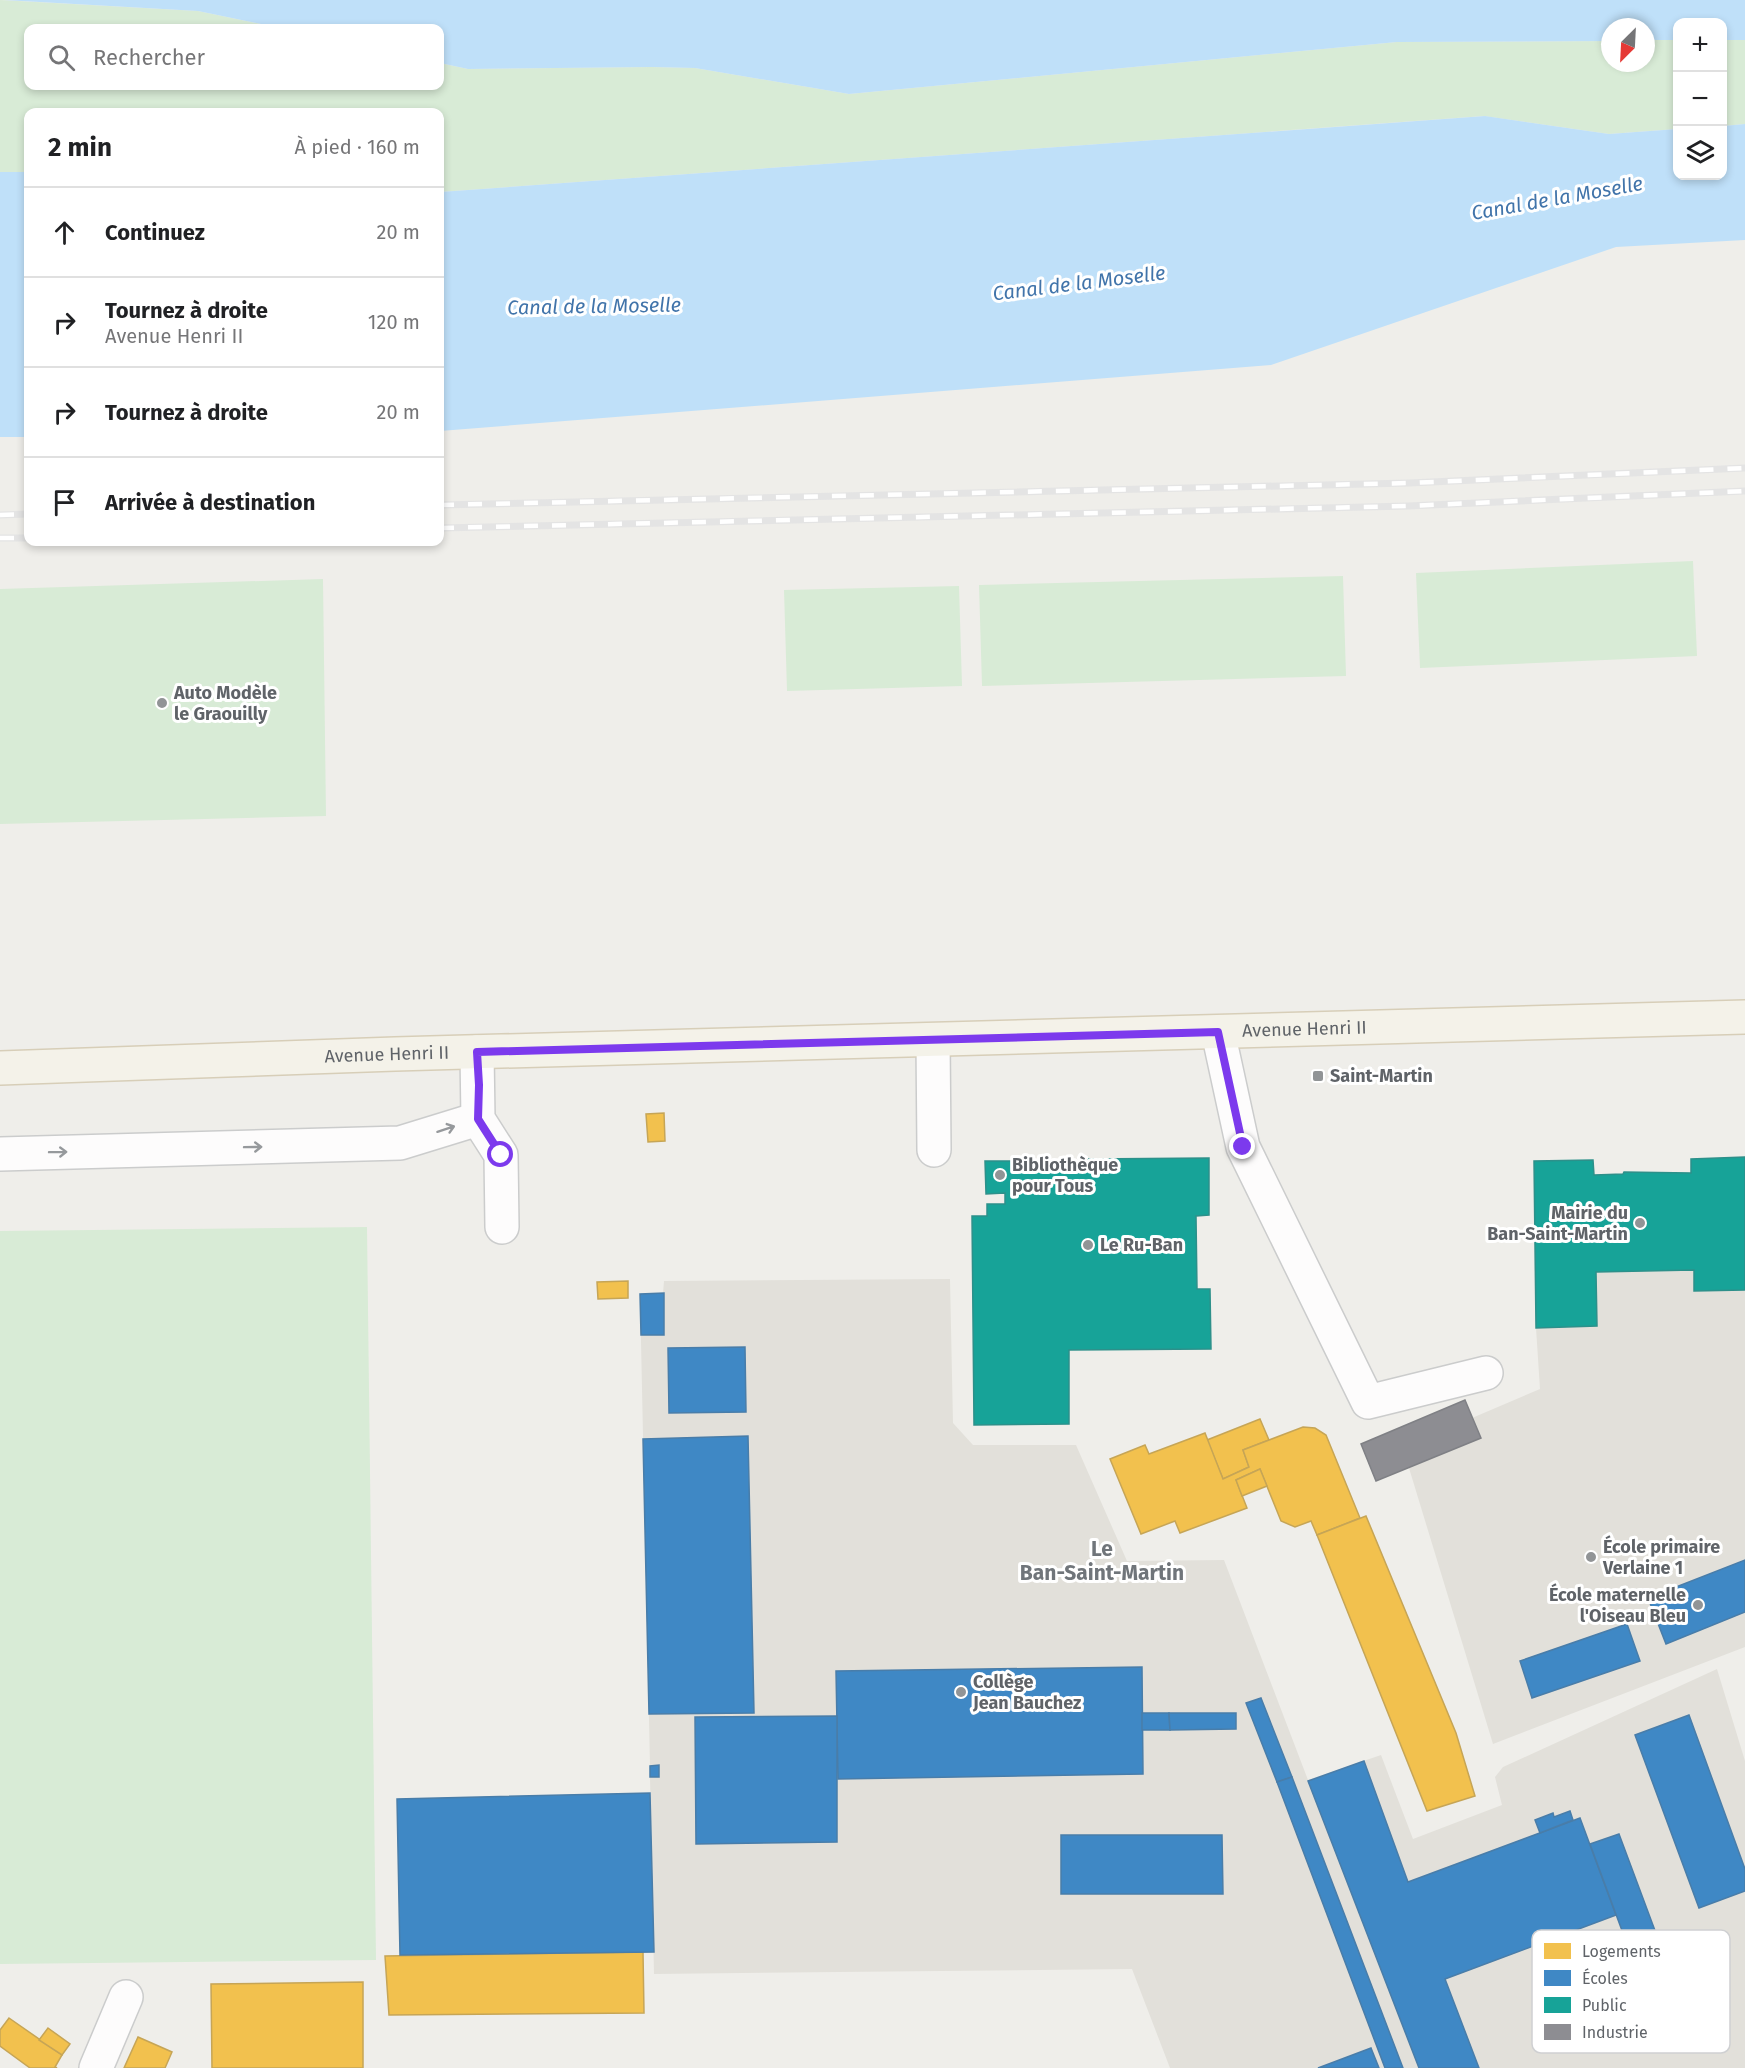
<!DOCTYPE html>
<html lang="fr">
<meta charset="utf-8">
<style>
:root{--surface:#fff;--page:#f6f6f6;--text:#202124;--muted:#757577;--line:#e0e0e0}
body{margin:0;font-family:"Fira Sans",sans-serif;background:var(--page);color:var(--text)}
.controls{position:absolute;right:18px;top:18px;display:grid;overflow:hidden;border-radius:12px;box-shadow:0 3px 9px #0003}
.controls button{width:54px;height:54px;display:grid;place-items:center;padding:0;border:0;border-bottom:2px solid var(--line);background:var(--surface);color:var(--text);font:30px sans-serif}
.compass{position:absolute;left:1601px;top:18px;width:54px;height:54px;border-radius:50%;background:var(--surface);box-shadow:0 3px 9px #0003;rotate:204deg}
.stop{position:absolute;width:18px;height:18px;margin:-14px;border:4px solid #7c3aed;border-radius:50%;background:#fff}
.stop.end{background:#7c3aed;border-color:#fff;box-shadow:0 2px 6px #0008}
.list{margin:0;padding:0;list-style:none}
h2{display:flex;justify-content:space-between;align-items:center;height:78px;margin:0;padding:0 24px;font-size:26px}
h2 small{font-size:20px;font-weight:400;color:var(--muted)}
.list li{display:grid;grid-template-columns:39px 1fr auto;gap:18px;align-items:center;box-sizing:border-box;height:90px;padding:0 24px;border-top:2px solid var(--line)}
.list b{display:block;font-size:22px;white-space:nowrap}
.list p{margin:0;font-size:20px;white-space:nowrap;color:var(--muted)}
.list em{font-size:20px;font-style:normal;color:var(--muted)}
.icon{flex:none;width:33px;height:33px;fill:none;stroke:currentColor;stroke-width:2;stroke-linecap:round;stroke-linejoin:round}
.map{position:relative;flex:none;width:1745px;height:2068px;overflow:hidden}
.search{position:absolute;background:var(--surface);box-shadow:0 3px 9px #0003;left:24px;top:24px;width:420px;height:66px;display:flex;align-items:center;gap:15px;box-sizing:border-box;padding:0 21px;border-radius:12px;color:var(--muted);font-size:22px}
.panel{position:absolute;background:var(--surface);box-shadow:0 3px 9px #0003;left:24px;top:108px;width:420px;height:438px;border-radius:12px}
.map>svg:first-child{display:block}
.education{fill:#e2e0da}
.green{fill:#d8ebd6}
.water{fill:#bfe0f9}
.homes{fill:#f2c14e;stroke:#c6a556;stroke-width:1.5}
.schools{fill:#3f88c5;stroke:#497da9;stroke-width:1.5}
.public{fill:#17a398;stroke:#2d908a;stroke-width:1.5}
.industry{fill:#8d8d92;stroke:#7f8085;stroke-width:1.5}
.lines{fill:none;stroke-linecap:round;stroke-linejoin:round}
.minor-casing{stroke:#cbcccc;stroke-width:36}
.major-casing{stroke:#d7ceb8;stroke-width:36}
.minor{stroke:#fdfcfc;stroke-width:33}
.major{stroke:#f4f2e9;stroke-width:33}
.rail-casing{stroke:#e4e4e4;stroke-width:7}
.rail{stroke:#fff;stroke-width:4.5;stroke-dasharray:14;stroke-linecap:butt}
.oneway{stroke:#96999c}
.route{stroke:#7c3aed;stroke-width:8}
.poi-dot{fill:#919496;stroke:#fff;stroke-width:2}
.labels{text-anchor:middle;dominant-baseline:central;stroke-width:6;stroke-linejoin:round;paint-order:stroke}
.poi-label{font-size:18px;font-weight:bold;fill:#5f6368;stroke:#fff;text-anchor:start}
.street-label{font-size:18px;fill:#5f6368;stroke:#fff}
.water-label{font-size:20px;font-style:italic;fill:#4174aa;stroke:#fff}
.quarter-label{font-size:21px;font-weight:bold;fill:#70757a;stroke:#fff}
.key{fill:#fff;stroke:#cfd0d2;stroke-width:1.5}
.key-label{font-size:16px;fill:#5f6368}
</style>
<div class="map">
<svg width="1745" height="2068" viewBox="0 0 1745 2068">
<rect width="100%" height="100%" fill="#efeeea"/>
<g class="education">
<polygon points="1694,1270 1695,1291 1745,1290 1745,1647 1493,1744 1409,1468 1480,1438 1472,1418 1540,1389 1536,1328 1597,1326 1596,1272"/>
<polygon points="950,1279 953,1423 973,1445 1076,1445 1127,1561 1224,1560 1308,1780 1381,1755 1413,1839 1502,1805 1495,1777 1503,1767 1717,1669 1745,1761 1745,2068 1170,2068 1132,1969 654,1974 650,1777 659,1777 659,1766 650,1766 640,1294 663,1293 664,1281"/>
</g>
<g class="green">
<polygon points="0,0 198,11 280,28 28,28 28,86 440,86 440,63 468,69 652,67 695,68 849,94 1397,42 1610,41 1610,63 1646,63 1646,40 1677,40 1677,129 1609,134 1484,116 440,192 440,112 28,112 28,172 0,172"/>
<polygon points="1722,40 1745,40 1745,124 1723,126"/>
<polygon points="1693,561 1697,656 1420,668 1416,573"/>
<polygon points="1343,576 1346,676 982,686 979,585"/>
<polygon points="323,579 326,816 0,824 0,589"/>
<polygon points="959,586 962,686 787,691 784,590"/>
<polygon points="367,1227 376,1960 0,1964 0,1231"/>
</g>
<g class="water">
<polygon points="4,0 1745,0 1745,40 1723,40 1722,22 1678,22 1677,40 1646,40 1646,27 1610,27 1610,41 1397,42 849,94 695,68 652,67 468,69 440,63 440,28 280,28 198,11"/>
<polygon points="1485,116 1609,134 1677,129 1678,176 1722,176 1723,126 1745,124 1745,240 1616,247 1271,365 440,431 440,192"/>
<rect x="0" y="172" width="28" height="265"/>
</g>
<g class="homes">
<polygon points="664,1113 665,1141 648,1142 646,1114"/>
<polygon points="628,1281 628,1298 598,1299 597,1282"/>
<polygon points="1260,1419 1269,1440 1243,1450 1249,1467 1223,1479 1207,1440"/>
<polygon points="1303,1427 1315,1428 1326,1435 1360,1518 1317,1535 1311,1521 1295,1527 1281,1521 1260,1469 1236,1480 1247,1508 1180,1533 1175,1521 1141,1534 1110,1459 1145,1445 1149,1454 1205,1433 1223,1479 1249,1467 1243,1450"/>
<polygon points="1260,1469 1267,1486 1242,1496 1236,1480"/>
<polygon points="1366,1516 1456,1733 1475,1796 1427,1811 1317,1535"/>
<polygon points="643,1952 644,2013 389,2015 385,1956"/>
<polygon points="363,1982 363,2068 212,2068 211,1984"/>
<polygon points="9,2018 62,2055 55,2067 57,2068 30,2068 0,2046 0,2030"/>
<polygon points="48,2028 70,2044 62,2055 39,2040"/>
<polygon points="138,2037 172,2052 165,2068 124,2068"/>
</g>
<g class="schools">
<polygon points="664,1293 664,1335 641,1335 640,1294"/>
<polygon points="745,1347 746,1412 669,1413 668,1348"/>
<polygon points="748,1436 754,1713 649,1714 643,1439"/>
<polygon points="1745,1560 1745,1612 1666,1644 1648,1598"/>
<polygon points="1627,1624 1640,1661 1532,1698 1520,1661"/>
<polygon points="1142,1667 1143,1774 838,1779 836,1671"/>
<polygon points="1261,1698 1292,1777 1277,1782 1246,1703"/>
<polygon points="1142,1713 1169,1713 1170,1730 1142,1730"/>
<polygon points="1169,1713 1236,1713 1236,1729 1170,1730"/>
<polygon points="1689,1715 1745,1869 1745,1891 1699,1908 1635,1735"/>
<polygon points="837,1716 837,1842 696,1844 695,1717"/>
<polygon points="1364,1761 1408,1882 1580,1818 1616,1915 1445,1979 1479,2068 1419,2068 1308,1781"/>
<polygon points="659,1765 659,1777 650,1777 650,1766"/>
<polygon points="1292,1777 1403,2068 1385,2068 1277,1782"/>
<polygon points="650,1793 654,1952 400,1955 397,1799"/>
<polygon points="1570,1811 1573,1820 1540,1833 1535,1820 1553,1813 1554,1817"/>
<polygon points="1619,1834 1663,1952 1634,1963 1590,1844"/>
<polygon points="1061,1835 1222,1835 1223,1894 1061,1894"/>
<polygon points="1371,2048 1379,2068 1318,2068"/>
</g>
<g class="public">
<polygon points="1745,1157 1745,1290 1694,1291 1694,1270 1596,1272 1597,1326 1536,1328 1534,1161 1593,1160 1594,1175 1623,1174 1624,1172 1691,1173 1691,1159"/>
<polygon points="1209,1158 1209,1215 1196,1216 1197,1289 1210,1289 1211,1349 1069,1350 1069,1424 974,1425 972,1216 987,1216 987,1204 1005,1204 1005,1193 986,1194 985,1161 1031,1161 1047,1164 1064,1172 1068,1165 1087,1165 1087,1159"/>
</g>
<polygon class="industry" points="1465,1400 1481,1438 1376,1481 1361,1444"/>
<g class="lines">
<defs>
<g id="minor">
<polyline points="1218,1032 1243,1147 1368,1402 1486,1373"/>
<polyline points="933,1040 934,1150"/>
<polyline points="477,1052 478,1119 501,1155 502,1227"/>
<polyline points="0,1154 400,1143 478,1119"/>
<polyline points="96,2068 126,1997"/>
</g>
<g id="major">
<path id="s1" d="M0 1068 395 1054 1745 1017"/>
</g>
</defs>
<use href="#minor" class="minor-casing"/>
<use href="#major" class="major-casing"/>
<use href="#minor" class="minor"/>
<use href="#major" class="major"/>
<defs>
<g id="rail">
<polyline points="440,505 1409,483 1745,468"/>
<polyline points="0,515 28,514"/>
<polyline points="440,528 1408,506 1745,491"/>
<polyline points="0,538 28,538"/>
</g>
</defs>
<use href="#rail" class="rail-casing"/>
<use href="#rail" class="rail"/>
</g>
<defs><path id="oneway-shaft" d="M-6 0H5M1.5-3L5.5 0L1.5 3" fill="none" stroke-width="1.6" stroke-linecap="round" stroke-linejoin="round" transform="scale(1.5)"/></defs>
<g class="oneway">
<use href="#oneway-shaft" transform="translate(446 1129) rotate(-18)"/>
<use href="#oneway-shaft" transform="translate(253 1147) rotate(-1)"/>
<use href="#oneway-shaft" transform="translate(58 1152) rotate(-1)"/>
</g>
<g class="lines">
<polyline class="route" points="501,1155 478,1119 479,1085 477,1052 1218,1032 1243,1147"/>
</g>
<g class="poi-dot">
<circle cx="162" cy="703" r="6"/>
<rect x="1312" y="1070" width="12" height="12" rx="3"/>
<circle cx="1000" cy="1175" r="6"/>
<circle cx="1640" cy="1223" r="6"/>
<circle cx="1088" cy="1245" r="6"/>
<circle cx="1591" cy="1557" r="6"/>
<circle cx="1698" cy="1605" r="6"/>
<circle cx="961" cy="1692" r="6"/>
</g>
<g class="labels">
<g class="poi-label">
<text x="174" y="693">Auto Modèle<tspan x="174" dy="21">le Graouilly</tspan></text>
<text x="1330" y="1076">Saint-Martin</text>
<text x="1012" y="1165">Bibliothèque<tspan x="1012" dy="21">pour Tous</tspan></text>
<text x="1628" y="1213" text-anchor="end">Mairie du<tspan x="1628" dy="21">Ban-Saint-Martin</tspan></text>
<text x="1100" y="1245">Le Ru-Ban</text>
<text x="1603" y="1547">École primaire<tspan x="1603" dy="21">Verlaine 1</tspan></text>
<text x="1686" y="1595" text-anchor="end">École maternelle<tspan x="1686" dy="21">l'Oiseau Bleu</tspan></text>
<text x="973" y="1682">Collège<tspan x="973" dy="21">Jean Bauchez</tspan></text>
</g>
<g class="street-label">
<text stroke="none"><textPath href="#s1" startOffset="1305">Avenue Henri II</textPath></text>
<text stroke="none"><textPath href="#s1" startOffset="387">Avenue Henri II</textPath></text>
</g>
<g class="water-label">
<text transform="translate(1557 198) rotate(-10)">Canal de la Moselle</text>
<text transform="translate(1079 283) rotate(-7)">Canal de la Moselle</text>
<text transform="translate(594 306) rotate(-1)">Canal de la Moselle</text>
</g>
<g class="quarter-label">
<text x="1102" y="1549">Le<tspan x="1102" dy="24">Ban-Saint-Martin</tspan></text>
</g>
</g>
<rect x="1532" y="1930" width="198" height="123" rx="9" class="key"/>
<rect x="1544" y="1943" width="27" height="16" fill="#f2c14e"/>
<rect x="1544" y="1970" width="27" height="16" fill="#3f88c5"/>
<rect x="1544" y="1997" width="27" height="16" fill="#17a398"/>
<rect x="1544" y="2024" width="27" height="16" fill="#8d8d92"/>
<g class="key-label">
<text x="1582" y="1957">Logements</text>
<text x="1582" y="1984">Écoles</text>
<text x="1582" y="2011">Public</text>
<text x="1582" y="2038">Industrie</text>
</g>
</svg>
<div class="controls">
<button>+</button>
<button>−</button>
<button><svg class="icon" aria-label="layers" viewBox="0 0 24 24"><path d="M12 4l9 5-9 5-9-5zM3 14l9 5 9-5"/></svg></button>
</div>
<svg class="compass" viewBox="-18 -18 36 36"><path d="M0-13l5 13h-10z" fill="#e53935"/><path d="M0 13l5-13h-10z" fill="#757577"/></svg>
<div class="stop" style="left:501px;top:1155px"></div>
<div class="stop end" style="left:1243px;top:1147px"></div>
<div class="search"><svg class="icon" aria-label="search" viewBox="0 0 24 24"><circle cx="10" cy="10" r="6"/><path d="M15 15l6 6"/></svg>Rechercher</div>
<section class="panel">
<h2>2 min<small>À pied · 160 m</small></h2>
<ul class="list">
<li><svg class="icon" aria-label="ahead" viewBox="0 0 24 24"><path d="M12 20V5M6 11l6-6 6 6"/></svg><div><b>Continuez</b></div><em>20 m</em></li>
<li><svg class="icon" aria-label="right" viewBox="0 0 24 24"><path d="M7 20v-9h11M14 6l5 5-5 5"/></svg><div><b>Tournez à droite</b><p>Avenue Henri II</p></div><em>120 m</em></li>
<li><svg class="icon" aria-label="right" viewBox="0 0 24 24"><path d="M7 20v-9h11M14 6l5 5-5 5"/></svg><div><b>Tournez à droite</b></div><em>20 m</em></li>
<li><svg class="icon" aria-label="arrive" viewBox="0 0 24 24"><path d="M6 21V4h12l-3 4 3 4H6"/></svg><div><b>Arrivée à destination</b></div></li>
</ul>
</section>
</div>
